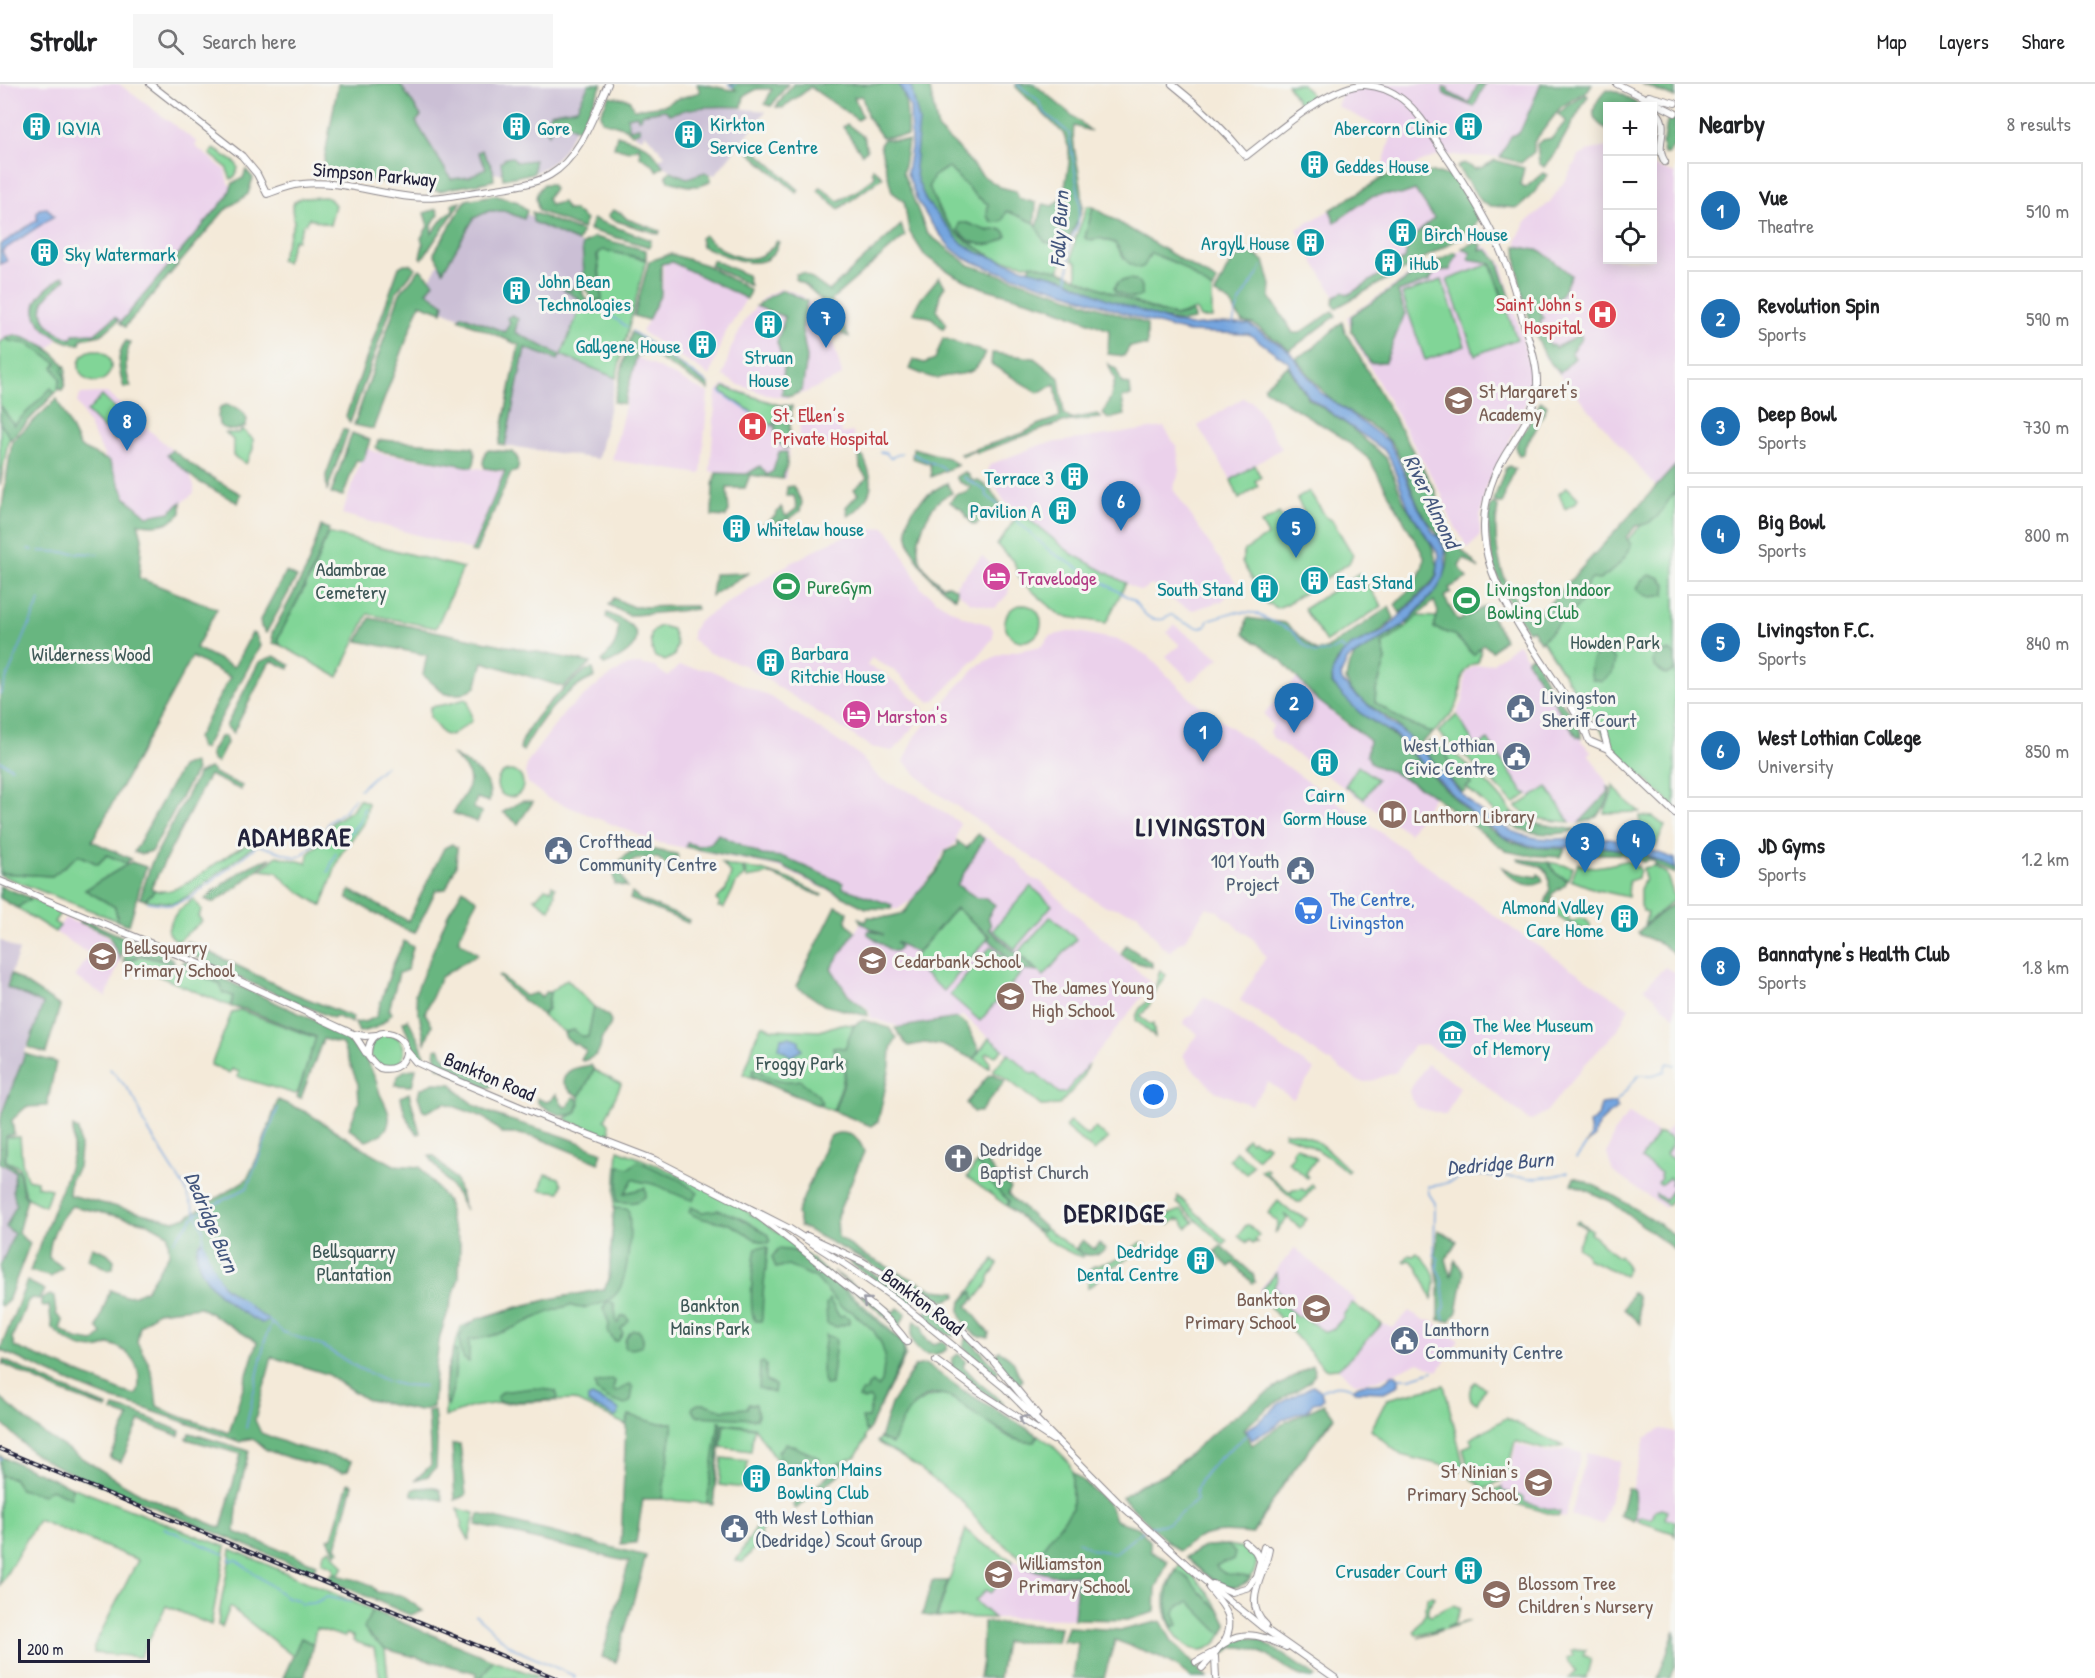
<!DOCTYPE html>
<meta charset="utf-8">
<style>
:root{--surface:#fff;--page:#f6f6f6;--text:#202124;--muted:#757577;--line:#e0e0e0;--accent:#1f6fb2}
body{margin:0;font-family:"Patrick Hand",sans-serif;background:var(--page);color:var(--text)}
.controls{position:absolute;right:18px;top:18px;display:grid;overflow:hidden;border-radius:0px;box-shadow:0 3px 15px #0003}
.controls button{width:54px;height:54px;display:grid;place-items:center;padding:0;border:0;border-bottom:2px solid var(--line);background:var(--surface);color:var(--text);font:30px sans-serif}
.scale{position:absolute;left:18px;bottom:15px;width:132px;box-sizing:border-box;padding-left:6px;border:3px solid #22223b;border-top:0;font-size:16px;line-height:21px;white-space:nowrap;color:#22223b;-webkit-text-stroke:4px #f6f6f2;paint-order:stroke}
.you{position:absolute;left:1154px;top:1011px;width:21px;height:21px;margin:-15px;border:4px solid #fff;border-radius:50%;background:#1a73e8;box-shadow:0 0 0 9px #1a73e833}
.badge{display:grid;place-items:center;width:39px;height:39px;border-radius:50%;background:var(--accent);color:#fff;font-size:20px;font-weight:700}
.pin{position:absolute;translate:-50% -50px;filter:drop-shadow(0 2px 3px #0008)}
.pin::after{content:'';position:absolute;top:32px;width:21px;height:18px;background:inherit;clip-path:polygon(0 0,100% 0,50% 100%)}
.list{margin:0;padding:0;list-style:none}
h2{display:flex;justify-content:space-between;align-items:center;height:78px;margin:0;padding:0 24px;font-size:26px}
h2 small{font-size:20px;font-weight:400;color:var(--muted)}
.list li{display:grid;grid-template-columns:39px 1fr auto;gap:18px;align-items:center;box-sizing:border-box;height:96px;margin:0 12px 12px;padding:0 12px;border:2px solid var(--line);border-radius:0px}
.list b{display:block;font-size:22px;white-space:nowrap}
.list p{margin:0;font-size:20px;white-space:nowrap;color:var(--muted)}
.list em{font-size:20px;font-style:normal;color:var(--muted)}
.icon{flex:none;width:33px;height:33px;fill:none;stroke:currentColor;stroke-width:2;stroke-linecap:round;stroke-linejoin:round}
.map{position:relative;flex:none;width:1675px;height:1594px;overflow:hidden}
header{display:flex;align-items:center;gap:36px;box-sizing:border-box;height:84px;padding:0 30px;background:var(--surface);border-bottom:2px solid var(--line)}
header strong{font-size:28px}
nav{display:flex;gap:33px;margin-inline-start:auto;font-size:21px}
.search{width:420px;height:54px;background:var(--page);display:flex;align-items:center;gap:15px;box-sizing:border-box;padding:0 21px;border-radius:0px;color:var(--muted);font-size:22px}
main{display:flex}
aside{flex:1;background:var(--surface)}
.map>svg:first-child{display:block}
.built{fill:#ebd1eb}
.industrial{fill:#cbbfd5}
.green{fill:#81d597;stroke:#527c69;stroke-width:1.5;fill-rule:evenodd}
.forest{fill:#68b680;stroke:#456c5e;stroke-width:1.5;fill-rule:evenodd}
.water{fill:#75a5df;stroke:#4c648d;stroke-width:1.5}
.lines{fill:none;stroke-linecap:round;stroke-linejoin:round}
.stream{stroke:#75a5df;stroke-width:1.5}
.major-casing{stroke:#8b868a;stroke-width:8}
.major{stroke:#fff;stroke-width:6}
.rail-casing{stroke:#22223b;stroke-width:4}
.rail{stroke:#f6f6f2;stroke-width:1.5;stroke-dasharray:4.5;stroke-linecap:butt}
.oneway{stroke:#9c9ca7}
.labels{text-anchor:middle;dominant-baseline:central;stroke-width:6;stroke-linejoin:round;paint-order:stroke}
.culture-label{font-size:20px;fill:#0d838f;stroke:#f6f6f2;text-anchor:start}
.street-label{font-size:20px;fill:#22223b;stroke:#f6f6f2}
.health-label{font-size:20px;fill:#be3a42;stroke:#f6f6f2;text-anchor:end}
.education-label{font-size:20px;fill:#785e54;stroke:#f6f6f2;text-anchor:start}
.park-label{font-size:20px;fill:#3e5857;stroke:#f6f6f2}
.hotel-label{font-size:20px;fill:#b23c85;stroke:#f6f6f2;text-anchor:start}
.leisure-label{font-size:20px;fill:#27864d;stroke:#f6f6f2;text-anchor:start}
.service-label{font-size:20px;fill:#4e5e75;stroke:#f6f6f2;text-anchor:start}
.shop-label{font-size:20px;fill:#366cbe;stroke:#f6f6f2;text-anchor:start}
.worship-label{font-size:20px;fill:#5b616d;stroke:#f6f6f2;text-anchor:start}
.water-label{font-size:21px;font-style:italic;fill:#43567d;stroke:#f6f6f2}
.district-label{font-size:26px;font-weight:bold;letter-spacing:1.5px;fill:#22223b;stroke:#f6f6f2}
</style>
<header>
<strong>Strollr</strong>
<div class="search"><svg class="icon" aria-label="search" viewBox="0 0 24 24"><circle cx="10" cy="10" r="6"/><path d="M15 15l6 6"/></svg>Search here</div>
<nav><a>Map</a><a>Layers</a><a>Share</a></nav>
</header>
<main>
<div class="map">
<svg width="1675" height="1594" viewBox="0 0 1675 1594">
<rect width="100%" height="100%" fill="#f6f6f2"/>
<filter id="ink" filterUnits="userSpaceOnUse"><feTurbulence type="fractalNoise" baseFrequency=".0167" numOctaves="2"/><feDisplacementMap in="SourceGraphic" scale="12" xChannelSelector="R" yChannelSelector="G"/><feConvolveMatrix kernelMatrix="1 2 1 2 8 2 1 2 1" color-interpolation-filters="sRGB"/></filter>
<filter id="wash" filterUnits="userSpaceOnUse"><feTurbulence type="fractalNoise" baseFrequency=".008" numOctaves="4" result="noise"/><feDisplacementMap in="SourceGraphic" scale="24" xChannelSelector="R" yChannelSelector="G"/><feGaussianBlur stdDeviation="1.35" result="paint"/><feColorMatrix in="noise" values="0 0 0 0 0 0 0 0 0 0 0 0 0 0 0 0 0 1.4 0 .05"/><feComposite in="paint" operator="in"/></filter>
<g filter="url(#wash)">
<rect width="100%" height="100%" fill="#f4ead9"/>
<g class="built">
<polygon points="0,0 119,0 197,58 195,62 225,86 228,99 237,108 123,238 115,237 103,250 78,254 73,258 60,253 49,265 23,253 0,259"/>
<polygon points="1364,0 1478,0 1469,19 1443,6 1474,23 1485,0 1541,0 1520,48 1511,52 1500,73 1438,71 1413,82 1392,87 1382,84 1392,50 1337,22 1342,9 1363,5"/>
<polygon points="1607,63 1608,176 1652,176 1653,82 1675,90 1675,382 1656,403 1544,273 1518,187 1517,155 1525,139 1549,119 1566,95 1579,72 1591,66"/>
<polygon points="1415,106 1434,134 1408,158 1405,175 1348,211 1343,208 1335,212 1313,177 1297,145 1330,126 1336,138 1371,113 1387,110 1401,111"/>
<polygon points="1476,159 1490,165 1502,180 1534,297 1519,338 1486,402 1480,435 1480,453 1468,464 1450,434 1443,413 1354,255 1347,233 1413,189"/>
<polygon points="672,178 746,215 723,253 710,292 642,248 662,210 663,180"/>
<polygon points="780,205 786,205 802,212 820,227 830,247 842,290 840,293 804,309 786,314 768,311 739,301 723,292 731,264 745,236 760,217 767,211"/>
<polygon points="637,273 708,309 701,390 612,376"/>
<polygon points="724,301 778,320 791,321 789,369 785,395 747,390 716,389 710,387 716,310 719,305"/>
<polygon points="99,309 107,309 172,366 167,371 189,390 194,402 194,409 170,428 148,432 126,414 77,318 81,310"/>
<polygon points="1243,314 1253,318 1282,364 1231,396 1198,342"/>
<polygon points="800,330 839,334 842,350 853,348 854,361 841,362 799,360"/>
<polygon points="1164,343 1177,364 1180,387 1173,405 1237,501 1222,517 1193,526 1177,519 1152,501 1140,507 1072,470 1004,417 992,397 988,386 991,380 1043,360"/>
<polygon points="365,364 382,370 504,388 471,466 342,430"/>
<polygon points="884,443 894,454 921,504 940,519 964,533 990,541 993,546 993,554 980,570 935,616 930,618 892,585 871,574 867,582 882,588 900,602 923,624 924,629 901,659 892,667 871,663 746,582 707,568 692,555 692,548 697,538 782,484 826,460 850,450"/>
<polygon points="982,472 1010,497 1008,510 995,524 969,518 958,508 956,501"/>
<polygon points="1174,541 1220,574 1191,597 1166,572 1180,561 1167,549"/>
<polygon points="1072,547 1118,556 1148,572 1192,616 1393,757 1507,841 1629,924 1617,947 1586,979 1546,1028 1530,1037 1479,996 1427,961 1413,962 1396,988 1368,998 1358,997 1240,916 1266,873 1254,856 1216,826 1215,827 1207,823 1184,857 1177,860 1171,868 1161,862 1137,829 1102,821 933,706 904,678 915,653 956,604 980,580 1001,570 1042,562 1050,552"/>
<polygon points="1518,559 1527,574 1527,577 1576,653 1582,653 1581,657 1592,668 1588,669 1610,704 1579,739 1570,738 1547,703 1531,713 1523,708 1489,656 1476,664 1460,640 1463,638 1457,628 1463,617 1465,591 1467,587 1475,582 1493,579"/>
<polygon points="639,580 654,583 667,592 680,582 710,586 771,613 859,671 880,695 917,711 960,739 955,760 944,767 935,786 910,817 898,825 867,825 778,783 656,758 547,714 528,699 525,689 528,677 565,628 597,601 624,583"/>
<polygon points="1297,594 1315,614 1346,640 1369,656 1367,671 1372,680 1392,688 1434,712 1409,749 1273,654 1270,648 1273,642 1264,630"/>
<polygon points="982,751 1016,775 1032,795 1040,797 1152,900 1065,1009 1059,1009 1036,989 1032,991 964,932 900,943 871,934 869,925 849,911 831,883 861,839 917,869 956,823 986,848 990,843 951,796"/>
<polygon points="65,834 104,850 108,854 120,876 106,913 75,893 90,870 55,848"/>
<polygon points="1665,883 1675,889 1675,933 1644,904"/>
<polygon points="1204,912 1315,986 1293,1015 1268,998 1251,1021 1215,1007 1188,980 1183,971 1198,950 1183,939 1187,933 1191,932"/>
<polygon points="1427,980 1460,1003 1446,1031 1416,1023 1411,1014 1409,1007"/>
<polygon points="1629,1029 1661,1052 1675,1038 1675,1087 1654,1072 1660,1055 1646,1075 1675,1095 1675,1109 1665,1124 1613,1088 1607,1070 1615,1047"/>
<polygon points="1295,1164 1356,1217 1354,1220 1383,1240 1393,1244 1409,1227 1422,1236 1432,1237 1459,1256 1438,1287 1419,1278 1378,1296 1355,1299 1338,1285 1325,1285 1259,1212 1260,1205"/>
<polygon points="1661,1345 1675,1348 1675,1449 1636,1437 1632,1432 1629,1418 1645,1354"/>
<polygon points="1516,1360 1547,1369 1568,1365 1581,1369 1565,1434 1558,1432 1559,1428 1523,1418 1524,1413 1502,1407 1501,1400 1508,1396"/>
<polygon points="1587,1369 1620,1377 1603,1440 1571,1432"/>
<polygon points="966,1444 978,1456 1027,1484 1052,1491 1077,1491 1074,1535 936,1533"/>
</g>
<g class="industrial">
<polygon points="397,0 591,0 585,26 563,67 549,81 534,89 527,86 483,91 454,98 444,90 400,32"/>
<polygon points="715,22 766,27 715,91 705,88 687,94 663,82 659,75 665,72 645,49 642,54 632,50 640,47 639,44 630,45 627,33 637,31 638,34 641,30 665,26 670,30 684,25"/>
<polygon points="507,119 582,161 585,190 579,202 580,224 560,271 616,294 598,375 502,361 523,259 418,216 465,133"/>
<polygon points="0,856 19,867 6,903 43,920 2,1029 0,1041"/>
<polygon points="0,1080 15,1087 13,1106 16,1121 6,1143 14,1150 0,1183"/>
</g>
<g class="green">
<polygon points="1287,0 1302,0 1312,12 1300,21"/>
<polygon points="214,65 236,79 238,84 235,93 231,95 226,83 210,70"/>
<path d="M948 83 977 113 1005 128 1007 127 1035 139 1045 158 1063 162 1060 187 994 174 962 155 948 140 932 112 929 101 934 92ZM967 139 984 146 1004 147 1007 152C995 156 984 163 972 158Z"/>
<polygon points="325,113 330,115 335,121 330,141 309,134 306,140 304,139 297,156 294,155 286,178 280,176 294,139 292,125 294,118 301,114"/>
<path d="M1087 122 1093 123 1085 154 1092 157 1099 154 1115 159 1124 175 1150 169 1178 180 1212 206V234H1200L1196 226 1175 232 1118 213 1077 194V179L1072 176C1072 156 1082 141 1087 122Z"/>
<polygon points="603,166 646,176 616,294 561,271 580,225 584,225 587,218 602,216 598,170"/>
<polygon points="1490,180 1517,255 1475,271 1447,196"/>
<polygon points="1442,196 1465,262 1425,276 1402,210"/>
<polygon points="23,253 47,263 66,283 65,299 8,357 0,401 0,259 5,255"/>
<circle cx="95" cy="282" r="16"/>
<polygon points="724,303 779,321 773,342 721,307"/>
<polygon points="102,312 131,341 115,356 87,328"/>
<polygon points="243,346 253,355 253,365 246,380 233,372 233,356 226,349 238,349"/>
<polygon points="1254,381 1261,393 1255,397 1258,402 1239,415 1231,396"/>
<polygon points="1567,403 1578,414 1576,419 1565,425 1559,410"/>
<polygon points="1675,403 1675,724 1617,668 1583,620 1537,548 1659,423"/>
<polygon points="1309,407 1326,433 1332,436 1353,471 1349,479 1287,520 1277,524 1270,520 1267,521 1242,478 1244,467 1268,451 1261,440 1279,429 1286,439 1304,428 1297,415"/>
<polygon points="1020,428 1072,470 1126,499 1106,539 1061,532 1021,497 1014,478 997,461"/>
<polygon points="328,449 463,484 436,544 368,530 338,593 280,561 278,554 314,486"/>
<polygon points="1359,489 1382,522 1326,558 1304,525"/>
<circle cx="1023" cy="539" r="18"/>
<path d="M1418 532 1437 533 1434 544 1454 551 1473 571 1480 563 1481 569 1478 578C1454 586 1466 605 1456 623 1450 633 1441 641 1433 649L1403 637 1375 618 1376 606 1386 576 1382 560 1398 550Z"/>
<path d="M661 542 672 545 677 561 674 572 665 577 655 573C650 562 646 546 661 542Z"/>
<polygon points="465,615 468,617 472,637 450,652 443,650 430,634 430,623 448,620"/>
<polygon points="1457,631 1476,663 1488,656 1523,708 1528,710 1514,720 1484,689 1441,651 1438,648"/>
<path d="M1444 661C1469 682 1493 702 1512 728L1505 738 1466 703 1471 700 1467 692 1449 679Z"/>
<polygon points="1358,682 1377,695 1364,715 1345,702"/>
<circle cx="510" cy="700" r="13"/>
<polygon points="1613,701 1624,715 1640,728 1604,729 1612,709"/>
<path d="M1547 703 1570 738C1551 736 1531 737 1516 723Z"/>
<polygon points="359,715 368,719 365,737 340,771 322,822 289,801 277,788 260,786 277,772 307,779 308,770 322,756 333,738 352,726"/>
<polygon points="1640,732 1653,733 1665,742 1656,762 1638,756"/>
<path d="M260 757 188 812 174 819 145 816 155 806C183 816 227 761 260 757Z"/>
<polygon points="79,771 98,780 107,771 128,780 85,806 115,823 118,837 0,791 0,789 52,792"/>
<path d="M1626 777 1630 778 1633 783 1637 782 1640 786 1638 794 1629 797 1628 813 1597 806 1571 796 1578 779C1591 787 1612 780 1626 777Z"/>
<polygon points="1548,778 1573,783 1568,795 1556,790"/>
<polygon points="722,779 730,782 742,783 745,792 737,798 724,824 718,823 720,819 716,816 726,806 731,790"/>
<polygon points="1653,782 1666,789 1675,815 1644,841 1648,828 1643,827 1640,822 1640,805 1645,795 1643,784"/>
<polygon points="744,783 761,787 762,786 791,796 822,811 821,812 770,790 747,794"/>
<polygon points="552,801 555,803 554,807 555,810 550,826 534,814 537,813 545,804 551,806"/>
<polygon points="1031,802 1052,821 1015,865 993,846"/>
<polygon points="31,814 61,828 54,838 60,842 55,848 17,824"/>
<path d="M193 815 202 826 198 832 202 837 178 857 172 853 168 847C172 830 180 825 193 815Z"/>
<polygon points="1552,822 1567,827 1569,836 1573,838 1579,834 1585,835 1590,840 1590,846 1585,846 1566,838 1547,825"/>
<polygon points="956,824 989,853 944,907 910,878"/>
<polygon points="1051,832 1076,855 1044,892 1018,869"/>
<polygon points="991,862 1022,888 980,937 950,911"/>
<polygon points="141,872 174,880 220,900 223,909 233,912 230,922 156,891 156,887 141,881 139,884 128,881 128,878"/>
<path d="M1160 886 1166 891 1155 906 1150 920 1140 933 1151 941 1153 940 1155 953 1136 936C1136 924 1147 920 1152 911 1157 904 1157 894 1160 886Z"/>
<polygon points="567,895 594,923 588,953 581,952 574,946 564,948 543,932 548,925 550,908"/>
<polygon points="240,926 316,954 298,1008 295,1010 238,993 239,988 232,985 230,989 211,981 232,928"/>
<path d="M840 940 854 941 845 964 833 963 835 974 847 976 842 1001 833 1027 743 990C752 974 752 956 762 941L772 945 820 947Z"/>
<circle cx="387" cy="967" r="17"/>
<polygon points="989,954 1003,965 996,972 988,969 985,971 990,978 989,984 974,975"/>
<polygon points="1008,969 1032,990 1036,989 1059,1009 1065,1009 1089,980 1080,998 1059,1021 1041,1022 1006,994 994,987 994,985"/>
<path d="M594 986 621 1000 605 1036 609 1040 611 1053 564 1035 576 1029 580 1020 579 1012C585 1005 589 994 594 986Z"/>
<polygon points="1070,1037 1087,1052 1095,1044 1108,1054 1094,1067 1065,1043"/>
<path d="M1285 1048C1312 1047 1331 1069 1349 1086L1347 1088C1328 1071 1309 1058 1284 1051Z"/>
<polygon points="1661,1049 1672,1055 1672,1061 1666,1070 1675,1077 1675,1109 1668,1121 1656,1113 1656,1110 1665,1116 1674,1103 1671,1100 1673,1097 1669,1094 1660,1101 1658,1099 1661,1094 1660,1092 1661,1089 1641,1075 1657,1051 1656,1050"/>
<path d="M6 1053H20L22 1078 27 1095 37 1097V1102L51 1105 45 1122C20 1113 24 1109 20 1085L18 1082 6 1077Z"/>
<polygon points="1247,1054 1251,1058 1253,1056 1262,1061 1264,1059 1268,1062 1258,1075 1241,1061"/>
<polygon points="1296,1062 1316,1075 1306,1089 1308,1092 1307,1094 1288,1078 1293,1072 1293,1065"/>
<path d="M618 1066C674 1087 728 1111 776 1147 821 1180 862 1220 903 1258L906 1271 865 1353 866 1356 855 1373 831 1382 780 1381 754 1343 723 1339 713 1420 662 1415 673 1339H656L629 1331 626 1341 574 1316 499 1319 472 1323 445 1333 446 1289 461 1243C505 1222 556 1214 604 1205L609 1196Z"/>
<polygon points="1236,1067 1253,1081 1246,1090 1229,1076"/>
<polygon points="977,1079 994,1103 1009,1117 1007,1122 967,1093"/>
<polygon points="1265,1085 1268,1086 1266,1089 1291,1109 1292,1106 1303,1105 1305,1108 1312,1100 1314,1103 1301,1118 1297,1118 1260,1086"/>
<polygon points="545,1090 559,1094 562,1100 560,1108 540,1106"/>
<polygon points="1178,1112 1227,1157 1224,1161 1177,1119"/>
<polygon points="1278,1117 1292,1129 1298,1130 1307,1135 1300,1144 1284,1130 1287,1135 1275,1149 1278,1139 1276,1135 1273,1135 1268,1129"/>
<polygon points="1181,1126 1194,1138 1187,1144 1180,1135 1178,1137 1176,1135 1169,1141 1162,1133"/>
<polygon points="1578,1137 1592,1146 1590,1149 1617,1173 1619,1171 1627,1181 1627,1187 1624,1191 1587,1175 1586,1169 1577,1163 1586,1143 1576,1139"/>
<polygon points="1246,1141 1249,1141 1259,1151 1255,1156 1258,1158 1253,1159 1249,1156 1247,1159 1238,1152"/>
<path d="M1045 1144 1083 1171 1082 1173C1063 1167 1049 1158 1034 1145L1042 1147Z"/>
<polygon points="1140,1159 1146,1160 1128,1175 1112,1183 1088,1204 1088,1190 1092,1183 1118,1175"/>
<path d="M1417 1169C1434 1183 1439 1194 1432 1215L1417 1182 1409 1176 1406 1178 1404 1177 1409 1171 1413 1172Z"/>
<polygon points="994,1175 998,1180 989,1193 989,1198 975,1216 972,1208 964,1215"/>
<polygon points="1276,1189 1277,1196 1274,1202 1285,1216 1283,1221 1298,1233 1301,1232 1325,1248 1332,1246 1344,1233 1343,1231 1352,1219 1382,1240 1350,1274 1338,1284 1325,1285 1261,1213 1262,1206"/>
<path d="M1475 1298 1485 1304 1477 1319 1472 1317C1468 1311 1469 1303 1475 1298Z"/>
<polygon points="1444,1301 1465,1387 1401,1371 1371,1346 1387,1315"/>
<path d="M943 1310C968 1320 987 1341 1011 1354 1017 1357 1027 1357 1034 1358L1038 1351 1051 1360 1069 1378 1072 1388V1425L1031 1479 1023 1475 984 1445 962 1417 912 1379 877 1358 880 1354 892 1360C902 1332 911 1314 943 1310Z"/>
<polygon points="1506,1334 1563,1362 1546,1366 1515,1357 1506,1394 1485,1405 1471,1395 1463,1365 1472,1359 1470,1355"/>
<polygon points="724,1340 754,1344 751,1367 721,1363"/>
<polygon points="722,1374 748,1377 745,1404 719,1401"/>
<polygon points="0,1391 51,1405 71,1414 72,1403 226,1463 211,1541 166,1522 140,1573 94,1569 94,1562 138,1476 38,1436 0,1501"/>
<polygon points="1502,1403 1502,1407 1524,1413 1524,1418 1559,1428 1558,1432 1490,1412 1486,1409"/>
<polygon points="1661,1424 1667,1426 1665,1435 1675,1437 1675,1452 1673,1449 1638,1437 1640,1432 1652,1435 1655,1426"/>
<polygon points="458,1425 475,1429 469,1456 462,1443"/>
<polygon points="763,1432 769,1435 760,1449 762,1455 743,1478 736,1477"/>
<polygon points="966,1445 977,1456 1013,1477 997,1494 996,1503 990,1509 986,1506 975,1517 994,1534 937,1533"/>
<path d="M1229 1461 1248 1465 1257 1475C1255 1495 1249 1495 1232 1504L1213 1497 1186 1473 1206 1462Z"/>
<path d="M231 1465 372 1526 365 1544 371 1553 385 1565 388 1594H380L374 1564 353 1557 354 1553 347 1550 344 1553 316 1544 313 1560 301 1554 293 1572 230 1523 222 1543 218 1541C220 1515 228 1491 231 1465Z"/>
<polygon points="330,1465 344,1483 337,1491 333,1486 333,1483 322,1478 324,1469"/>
<path d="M1180 1480C1201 1497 1215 1516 1227 1541 1205 1594 1162 1552 1165 1513 1166 1501 1174 1489 1180 1480Z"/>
<polygon points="1433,1512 1435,1513 1430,1520 1428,1530 1431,1531 1453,1521 1461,1524 1454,1539 1447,1542 1447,1543 1470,1537 1418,1554 1441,1545 1440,1544 1416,1551 1414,1548 1425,1530 1427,1513"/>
<polygon points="1575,1565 1586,1566 1583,1571 1591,1575 1586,1594 1568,1594 1576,1588 1567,1575 1573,1571 1571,1567"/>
<polygon points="493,1576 542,1594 481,1594"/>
</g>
<g class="forest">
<path d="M338 0H400L421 32 416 38 451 95 469 93 486 84 478 68 482 66 493 85 494 96C476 101 458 102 440 107L322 88Z"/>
<polygon points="589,0 602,0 579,46 561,37 552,40 549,50 544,42 550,29 577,24"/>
<path d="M697 0C711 0 722 6 736 6L730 0H788L771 22 765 20 772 5H757L744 12 742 23C717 22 693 22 670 30L665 26 641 30V34L638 35 637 31 627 33 630 45 639 43 640 47 632 50 626 44 602 37 600 30 609 12 629 15 634 25 665 21 674 16 700 8Z"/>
<path d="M793 0H899C908 16 907 34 907 52L882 53 868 34 862 12 854 13 862 32 858 36 810 3C802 12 792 15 783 24L776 23Z"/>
<path d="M910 0H929L938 46 955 61 982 91 1000 103 1016 107 1018 114 1036 119 1035 139 1007 127 1003 136C996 141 991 138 987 132L988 120 977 113 948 83 934 92 929 102C941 141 960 154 994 174V177L958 160 926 120 915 96 913 58 916 30Z"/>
<path d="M1016 0H1034L1091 47 1074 42C1070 67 1085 97 1082 123 1081 135 1070 151 1065 162L1045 158 1037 144 1043 120 1053 122 1060 116 1065 103 1069 80V64L1063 49 1016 3Z"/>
<polygon points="1478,0 1485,0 1474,23 1444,10 1443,6 1444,3 1448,4 1448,8 1469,19"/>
<polygon points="1541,0 1592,0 1588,6 1561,23 1534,58 1534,68 1521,79 1500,73 1511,52 1520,48"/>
<polygon points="1642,0 1675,0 1675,14"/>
<path d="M1607 5 1616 7 1641 22H1608L1607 45C1585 34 1594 19 1607 5Z"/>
<polygon points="1586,10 1588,12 1555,69 1544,83 1539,79 1537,60 1543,56 1552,54 1566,37 1558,30 1566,23"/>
<path d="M1669 34 1675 35V60L1669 70H1664L1662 58C1668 50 1664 41 1669 34Z"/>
<polygon points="847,40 864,53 867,66 862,70 843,43"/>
<path d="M617 51C641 58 650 60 663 82L657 87 653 81 640 72 639 63 629 67 614 63Z"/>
<polygon points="884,55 908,57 903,89 927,149 969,181 1061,210 1147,240 1147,262 1130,262 1124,272 1108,270 1109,246 1051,223 983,204 956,192 925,172 909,147 904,117 892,108 880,61"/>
<polygon points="748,60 799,106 797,109 744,64"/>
<polygon points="512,73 516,78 534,76 534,89 503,95 501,78 505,74"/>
<path d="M1495 76 1524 84 1520 101 1525 104 1543 89 1547 91C1539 105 1530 114 1518 124L1491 122 1482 118 1457 83 1464 79 1475 85 1483 83Z"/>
<polygon points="873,84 883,93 839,125 818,107 821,103 838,117 860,105 875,92 872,88"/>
<polygon points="246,86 253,94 248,110 224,127 125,243 120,239 227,113 233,99 243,94"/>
<path d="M671 87 687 94 705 88 710 91 711 96C699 107 683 101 669 97L666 91Z"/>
<polygon points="1413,88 1439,89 1455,94 1479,133 1472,147 1336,224 1333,219 1335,212 1343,208 1348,211 1405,175 1408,158 1434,134 1415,106 1401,111 1387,110 1371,113 1335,138 1330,126 1384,93"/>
<path d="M544 100H551L554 105 547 114 550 121 562 118 567 126H574L586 136 582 145 539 127C535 114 534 110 544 100Z"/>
<polygon points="494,111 518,118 527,127 524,135 504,127 489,127 474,134 443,187 434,169 466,116"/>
<path d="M461 118 422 175 420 173 423 160 421 154 428 142 424 129 437 125 439 131C434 135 430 143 432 149L443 134 453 126 452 120Z"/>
<path d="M1093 123 1217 197 1212 206 1178 180 1151 169 1144 182 1140 184C1125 181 1123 170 1115 159L1099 154 1092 157 1085 154Z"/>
<polygon points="613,126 621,129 627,135 660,147 659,150 613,136 608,132"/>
<polygon points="532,128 582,148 578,158 533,138"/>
<polygon points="593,135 651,156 650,163 589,146"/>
<path d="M959 139H967L988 147 1000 145 1004 147 1007 152C993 166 969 162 958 146Z"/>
<path d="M901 141 905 152 831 216 849 253 840 249C830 226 818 207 795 195L796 190 804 189 829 207Z"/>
<path d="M704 151C726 172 756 188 777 157L779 158C777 163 775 168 772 171 756 189 719 169 702 162L700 154Z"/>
<polygon points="594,153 646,166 646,175 603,166 597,170 602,216 593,217 585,204 582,161"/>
<polygon points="1475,158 1482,161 1480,166 1487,166 1498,177 1514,225 1508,229 1491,179 1468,175 1471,169 1462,164"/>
<path d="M1516 162 1541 167 1571 191 1560 213 1539 225 1544 234 1540 236 1542 239 1539 241 1550 262 1553 261 1555 264 1580 250 1582 254 1571 268 1575 274 1560 289C1555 283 1548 278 1545 271 1528 238 1517 198 1516 162Z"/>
<polygon points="1245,165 1264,177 1271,201 1270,213 1293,249 1300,249 1333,227 1336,232 1290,266 1253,240 1242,238 1230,218 1215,210 1228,183"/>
<polygon points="1454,168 1457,170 1450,186 1436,187 1429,197 1398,208 1405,229 1385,278 1370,279 1351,246 1351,232 1429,181"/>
<polygon points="671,170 706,181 750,206 747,215 672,178 661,180 661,210 648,236 634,232 649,177"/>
<polygon points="713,176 747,191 750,202 710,181"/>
<polygon points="404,180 410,180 416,184 397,207 350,339 346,332 399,183"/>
<polygon points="1031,180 1060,187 1151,225 1175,232 1193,228 1194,236 1182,238 1151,232 1029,187"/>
<polygon points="420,185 434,198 427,208 444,220 442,228 420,220 373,345 354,341 400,209"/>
<path d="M63 192 66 195C59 202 45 211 43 221 38 239 58 250 72 255L73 250 96 249 115 233 119 236 101 251 81 255 80 260C63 261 29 241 36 219 40 208 54 199 63 192Z"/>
<polygon points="939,193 945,202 940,210 937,227 946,240 943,245 932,234 913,229 919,217"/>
<polygon points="580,194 583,210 587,217 584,225 578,223 579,215 563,205 564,203 571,206"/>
<path d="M1129 195 1136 196 1142 202V211C1133 218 1125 211 1115 207L1114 204 1118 198Z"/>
<polygon points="783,206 807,217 802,246 807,274 802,307 791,312 782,311 784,281 777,258 785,233 756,222 770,212"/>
<polygon points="512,231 518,235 515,248 560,271 558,276 525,264 505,362 499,360 519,261 459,235 462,231 505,248 510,238 507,234"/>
<path d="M1342 238 1345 247 1435 406C1440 422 1449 450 1460 464 1466 471 1473 476 1479 485L1464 474 1459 482 1467 494 1449 504 1451 508 1444 513 1458 537 1486 522 1504 555 1492 567 1483 560 1474 571 1454 551 1434 544 1438 528 1434 517 1408 541 1406 539C1427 518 1464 485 1440 453 1432 442 1423 432 1417 419 1409 401 1402 370 1389 356 1374 341 1352 331 1336 319 1319 306 1309 290 1296 274L1312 265Z"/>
<polygon points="631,248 709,302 709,306 650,269 637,271 624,320 614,318"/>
<path d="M15 251C35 257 53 265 65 282L62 286C66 292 66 300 62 307L58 303 60 295 53 283 57 279 28 260 9 257 6 253Z"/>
<path d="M943 254 985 268C976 291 969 289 948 292 944 292 941 294 938 294 930 295 918 288 910 285L914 276 924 279 935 275Z"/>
<path d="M126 257 130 259C124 274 125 288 131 303L124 304C119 288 115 271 126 257Z"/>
<polygon points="992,269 1034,274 1059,294 1064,330 1071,335 1097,330 1101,334 1063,338 977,369 976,366 963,372 960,370 1024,349 1037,341 1060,333 1055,300 1038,309 991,280"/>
<polygon points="1108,280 1116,285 1122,299 1130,301 1131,312 1122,314 1125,331 1108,335 1103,330 1111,312 1115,295"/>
<path d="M1288 282 1308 314 1349 342 1386 374 1405 420 1431 460 1438 482 1436 492 1431 499 1400 529 1395 521C1407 508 1425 491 1424 472L1369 375 1340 352 1264 305V302Z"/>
<polygon points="51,304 55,309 11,355 0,339 0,321 14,341"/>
<path d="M57 315 79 361 83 365 109 377 126 414 147 432 170 428 181 418V429C170 441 154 443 138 439L142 454 139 494 217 525 196 564 234 583 252 549 256 551 260 562 204 665 200 664 197 654 230 593 192 573 92 757 131 775 126 779 107 771 98 780 79 771 52 792 0 789V437L12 357Z"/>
<polygon points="1541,317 1547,322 1535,347 1525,362 1524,370 1519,371 1516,366 1516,361"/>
<path d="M226 321C237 323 244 326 247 336L245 343C234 347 229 348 219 341L218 332 220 323Z"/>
<path d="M780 321 792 322 788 364H784C769 352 776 337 780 321Z"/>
<polygon points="343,345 348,347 327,407 326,391"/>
<polygon points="352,349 370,356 363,377 356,376 343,412 331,410"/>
<path d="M382 356 473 363C476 368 476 378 472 383L380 367 376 363 378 357Z"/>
<polygon points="913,364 948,374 958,381 931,393 930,380 912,374"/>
<polygon points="172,366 202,388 241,410 238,419 197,397 167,371"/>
<path d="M489 366 513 368C519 375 520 379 517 387L511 389 475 469 471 468 505 387 485 384 483 379 485 368Z"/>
<polygon points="779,368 787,368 787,381 782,395 750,391 745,404 727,404 729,427 726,433 712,432 713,401 716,389 747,390 760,382 767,391 773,387"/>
<path d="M859 371 864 374C866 381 871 390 871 398 872 411 858 427 848 432L846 423 858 410 854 405 867 394 860 384Z"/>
<polygon points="1509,382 1515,385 1505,409 1503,419 1497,419 1494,416 1505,385"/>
<path d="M1675 382V408C1661 424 1660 440 1636 442L1626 453 1631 461C1627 475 1611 489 1599 496L1592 495 1587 501 1581 519 1540 558 1532 545 1528 547C1500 509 1484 469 1490 422L1494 419 1498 423C1493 448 1497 481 1509 504 1514 514 1521 523 1527 533L1548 521Z"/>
<path d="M964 388 969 391 970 394 974 397 977 396 990 405 997 416 1008 427C1002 436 993 428 984 429L976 441 972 440 962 426 950 418 956 410 966 409 971 403 959 398 956 393Z"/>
<path d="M947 399 952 409C948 411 943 413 940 416 928 425 914 458 919 472 922 484 933 493 942 502L948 501 957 505 956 514C939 504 927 492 917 475 895 438 912 417 947 399Z"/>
<polygon points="793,402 802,418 800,427 789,435 764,443 762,441 774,433 781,423 785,431 787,432 797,424 794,412 786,412 787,403"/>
<polygon points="321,442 329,445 313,486 278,554 280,561 273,559 272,549 306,486"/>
<polygon points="286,488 297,493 266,549 261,543 260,536"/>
<polygon points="748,489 711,512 714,490"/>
<path d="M1649 491 1659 493 1666 500 1665 511C1653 514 1646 514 1637 505L1641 497Z"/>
<polygon points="614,514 633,523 696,522 697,525 635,531 628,531 609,521"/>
<path d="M1389 523 1394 534C1390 538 1386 544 1380 547 1356 562 1331 565 1332 600L1360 629 1394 652 1464 724 1492 747 1512 758 1530 763 1565 765 1561 773 1526 771 1506 767 1430 709 1392 688 1371 680 1367 671 1369 656 1315 614 1282 577 1244 550 1247 534 1285 539 1316 567 1326 565Z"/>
<path d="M607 529C615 533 626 536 632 543 648 560 618 576 604 581L602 577C613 564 618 560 618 542L606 533Z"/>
<polygon points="370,534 591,579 563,603 483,578 476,603 462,610 445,610 423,591 427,571 358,557"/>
<polygon points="1404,542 1406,544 1382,560 1386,576 1376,606 1375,618 1403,637 1433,649 1417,661 1395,639 1362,616 1350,605 1346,596 1348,584 1355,571"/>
<polygon points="1670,567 1675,571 1675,586 1666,591 1654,582 1653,575 1659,569"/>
<path d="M1598 568H1608L1615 576 1612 589 1602 597 1592 595C1589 583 1590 577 1598 568Z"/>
<path d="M1534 571C1539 580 1541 589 1546 597 1556 616 1578 631 1582 653H1577L1527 577V574Z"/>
<polygon points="274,572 290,581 289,585 273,577 269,579 233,649 226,642 259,578"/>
<path d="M593 585 595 593C561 607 540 635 523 667L520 665C527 634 563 605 586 586Z"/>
<polygon points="225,652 227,659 217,679 212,676 210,669 220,653"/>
<polygon points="1429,657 1444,661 1449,679 1467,692 1471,699 1466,703 1465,707 1462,708 1420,663"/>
<path d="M451 670C469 681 495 693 489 718L477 714 473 724 482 728 477 738 453 729C470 700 481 696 451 670Z"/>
<polygon points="193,678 196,686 152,767 141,770 134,768 181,683"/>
<polygon points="209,684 213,687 214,689 242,702 241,706 209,691 151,804 155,806 145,816 140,814 151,780 198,690"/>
<path d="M1608 703 1610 704C1610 722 1596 737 1579 739L1608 708Z"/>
<polygon points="522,717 533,718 518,740 503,728"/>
<path d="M1512 728 1529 738 1577 746C1553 753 1527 751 1505 738Z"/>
<polygon points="718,750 762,771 783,773 843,799 843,804 892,821 891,825 866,824 781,782 686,763 687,759 698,762 711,759"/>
<polygon points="978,750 984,755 957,801 977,814 986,814 995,821 988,833 991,842 989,845 1038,888 1021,886 988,855 990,852 956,824 917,869 896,858 900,863 897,867 892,867 868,850 868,847 870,846 884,851 861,839 859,834 866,838 868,833 887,833 904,829 918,808 936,788 946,767 957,762 957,757 967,764"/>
<polygon points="452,760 457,764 456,782 446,805 436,806 415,849 408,847 347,814 350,806 408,837 444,764"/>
<polygon points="1604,763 1640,769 1675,785 1675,790 1655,781 1655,778 1649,775 1644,778 1622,770 1592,770 1588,769 1586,765"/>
<path d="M643 764 677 770 678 773 667 782 658 774C639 775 631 772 621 790L627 803 615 800C609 782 627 766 643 764Z"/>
<path d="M271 774 236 804 213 819 205 815C222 800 249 779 271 774Z"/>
<path d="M1518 775 1548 778 1556 790 1567 796 1565 801 1552 810 1550 824H1548L1545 820 1550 804 1549 802C1551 780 1536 782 1519 777Z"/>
<polygon points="131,778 146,783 129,841 118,837 115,823 85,806"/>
<path d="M1502 783 1515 789 1537 793 1538 790 1541 792 1543 797C1530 808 1509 794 1502 783Z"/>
<polygon points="0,802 31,814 17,824 0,814"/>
<polygon points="463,805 477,816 458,856 478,870 441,893 425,929 432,941 425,959 415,910 448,830"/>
<polygon points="632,809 641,816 689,836 688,839 630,815"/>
<polygon points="1675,819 1675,870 1660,859 1640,851 1638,848 1659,830"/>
<polygon points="836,822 848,828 846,838 855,848 831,884 848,911 867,926 868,932 824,921 796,902"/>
<polygon points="81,834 125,854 120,875 108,850 79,838"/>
<polygon points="130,854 173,875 174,879 140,870 131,876 123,878"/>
<polygon points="187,857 293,909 353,933 352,939 336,932 333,934 228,889 184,867"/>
<path d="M404 857 413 863 407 886 399 889 389 926 392 929C383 941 374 946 359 948L355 939 367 937 376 933 392 883Z"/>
<polygon points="1126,861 1152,879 1152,883 1129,876 1121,870"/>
<path d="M184 877 349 952C359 963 368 978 374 992 377 998 378 1004 380 1010 385 1021 394 1033 386 1045 382 1052 373 1055 366 1057L349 1044 359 1018 358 1000 342 960 323 955 301 1014 297 1013 316 953 244 925 231 923 233 912 223 909 220 899 182 882Z"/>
<polygon points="11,890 60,922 46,969 28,963 43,920 7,903"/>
<polygon points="500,891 525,912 536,909 541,913 546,908 550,908 547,925 543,931 516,911 498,892"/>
<path d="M594 923C614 934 616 936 601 955 602 969 595 973 583 977L581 976 586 967 577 960H574L566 954 564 949 574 946 581 952 588 953Z"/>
<polygon points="957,934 967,941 979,966 974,975 941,961 924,959 909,962 905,959 895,944"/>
<polygon points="408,935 421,961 424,972 420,975 414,967 403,938"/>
<polygon points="863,936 889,944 897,954 891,964 890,982 878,1038 871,1042 834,1027 843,1001 847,976 835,973 833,963 845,964 854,941"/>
<polygon points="439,964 446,975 493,1000 489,1005 437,982 435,965"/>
<polygon points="25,970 56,978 47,1022 26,1023 12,1036 14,1050 6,1052 5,1077 19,1086 23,1109 27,1115 18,1148 25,1156 30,1159 8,1217 2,1222 0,1221 0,1183 14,1150 6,1143 16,1121 13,1106 15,1087 0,1079 0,1041 2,1029"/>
<path d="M591 981 594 986C589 994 585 1005 579 1012L570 1007 563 998C566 983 578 984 591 981Z"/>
<path d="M416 985 412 1002 395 1001C397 989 404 985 416 985Z"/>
<path d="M757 985C769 995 785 999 800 996L818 1011 822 1019 815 1020 752 992 753 986Z"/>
<polygon points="994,990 1005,997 980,1028 973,1028 966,1019 989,991"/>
<path d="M434 999 452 1000C473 1031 517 1037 550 1048 568 1053 585 1061 602 1068L599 1079 541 1055 519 1050H503L483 1033 445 1019 426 1028 423 1027 418 1012 420 1005Z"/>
<path d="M409 1009 420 1049 418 1050C407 1039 404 1028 401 1013Z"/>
<path d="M556 1010 564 1023 568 1022 573 1013 577 1014 579 1020 576 1029C562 1036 550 1027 538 1019L537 1014 546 1018 551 1016Z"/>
<path d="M278 1016 306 1028 361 1063 394 1081 420 1083 448 1118 450 1136 460 1159 459 1194 440 1252 435 1287 433 1323 419 1327 365 1315 327 1290 272 1273 255 1336 261 1349 294 1362 352 1377 348 1386 343 1388C318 1381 293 1376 269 1367 257 1362 256 1349 240 1358L141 1323 114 1316 79 1302 0 1266 27 1197 45 1206 39 1215 32 1214 28 1217 12 1254 15 1263 124 1308 135 1311 138 1308C142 1284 134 1268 110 1260 89 1272 69 1260 52 1244L49 1222 44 1223 41 1221V1215L50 1211 54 1213 56 1230 63 1237 60 1245 76 1255 93 1258 102 1250 97 1243 110 1206 125 1212 135 1211 146 1206 169 1170 168 1150 148 1139 72 1122C58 1135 49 1155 49 1174L63 1183 51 1193 30 1187 69 1084 73 1069V1043L78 1046 80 1064 78 1083 70 1097 69 1111 174 1137 187 1133 247 1095 259 1070ZM203 1158 210 1178 222 1201 268 1237C229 1221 207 1210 196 1166ZM200 1223 257 1258 229 1349 173 1330 157 1322 154 1297 149 1280 137 1258 140 1242 157 1228Z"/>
<path d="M838 1049C852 1048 860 1054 864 1068L837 1132 838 1153 864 1171 934 1206 956 1208 957 1212 945 1217 925 1213 857 1172 800 1142 797 1129 828 1055 832 1051Z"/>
<polygon points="429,1072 434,1072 456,1096 465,1126 457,1111"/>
<polygon points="983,1073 999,1095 1011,1104 1008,1110 1045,1144 1042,1147 1034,1145 1007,1122 1009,1117 994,1103 977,1079"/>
<path d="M638 1077 680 1096 698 1109 693 1116C678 1113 670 1106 656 1101 648 1098 641 1099 633 1095L625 1109 645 1104 646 1112C637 1120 629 1119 617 1118L619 1082 629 1084Z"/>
<path d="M1574 1093C1610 1106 1643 1130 1675 1151V1166L1610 1117 1572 1100Z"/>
<path d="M691 1123 702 1128 718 1126 739 1133 769 1151 770 1156 768 1159C753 1158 743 1145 729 1140 715 1135 700 1138 689 1128Z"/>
<path d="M614 1124 628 1125C632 1143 629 1200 614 1212 610 1217 599 1220 593 1222 584 1224 577 1225 570 1221 559 1225 548 1228 538 1233 515 1243 495 1254 469 1256V1278L464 1275 460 1266V1253L464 1245 477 1235 550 1215 604 1205 609 1196Z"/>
<polygon points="1438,1146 1457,1157 1446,1175 1451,1193 1455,1176 1464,1189 1457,1228 1450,1237 1439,1236 1439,1202 1435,1176"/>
<path d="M1083 1156 1094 1165 1099 1159 1106 1165C1097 1172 1084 1175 1076 1164Z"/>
<polygon points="1221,1162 1253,1190 1255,1198 1252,1199 1233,1179 1229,1183 1214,1168"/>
<polygon points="92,1163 107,1169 114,1176 113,1184 109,1186 88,1175"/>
<path d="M759 1163H767L768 1165 763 1210 762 1234 761 1237H755C748 1227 753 1178 756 1164Z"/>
<polygon points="778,1165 795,1167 812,1178 903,1260 904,1271 868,1348 865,1345 862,1334 868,1334 872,1317 869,1314 864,1316 859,1314 862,1308 867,1307 868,1302 872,1299 878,1303 882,1298 885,1272 881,1259 873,1246 851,1227 841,1223 816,1194 788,1181 776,1184 772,1173"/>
<polygon points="851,1177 913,1212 911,1222 850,1179"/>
<polygon points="833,1187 893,1228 898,1224 906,1230 898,1244"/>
<path d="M973 1208 974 1215 967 1222 989 1249 988 1254C985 1253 981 1253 978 1252 970 1249 958 1232 960 1223 961 1216 967 1212 973 1208Z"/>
<polygon points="1632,1208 1637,1211 1640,1240 1624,1225"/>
<polygon points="829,1215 839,1232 845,1231 849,1234 849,1239 837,1243 827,1240 826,1221"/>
<polygon points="607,1217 614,1219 617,1239 619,1239 621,1233 626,1232 629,1237 621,1245 623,1250 618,1257 614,1257 608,1247 609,1239 603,1225"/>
<path d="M932 1226C947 1225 954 1238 955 1252 942 1251 930 1239 924 1228Z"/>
<path d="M915 1237 923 1243C923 1253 925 1256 934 1260L942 1257 947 1261 946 1266C924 1279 904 1261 915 1237Z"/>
<path d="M633 1246H638C650 1259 639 1267 625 1264 624 1256 626 1251 633 1246Z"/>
<path d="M826 1251 835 1254 836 1258 831 1300 825 1301C819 1288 824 1265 826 1251Z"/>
<polygon points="967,1253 998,1286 996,1292 963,1263"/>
<path d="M453 1266 457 1267 454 1301 448 1322C441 1306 448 1282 453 1266Z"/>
<path d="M999 1267C1020 1278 1012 1282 1022 1296L1020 1300 1012 1295 997 1275 995 1272Z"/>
<polygon points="958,1270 966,1277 963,1282 979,1299 1003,1318 1002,1321 952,1286 952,1275"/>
<polygon points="4,1276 54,1300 108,1323 107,1325 59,1307 3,1280"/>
<polygon points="763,1278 766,1281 766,1297 775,1301 774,1309 759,1304 760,1279"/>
<path d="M926 1280 964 1307 1038 1351 1034 1358C1018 1359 1009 1352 996 1343 991 1340 985 1338 980 1334 968 1327 960 1315 945 1311 917 1303 900 1339 892 1360L880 1354 891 1320 915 1282Z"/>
<path d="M1312 1281 1315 1289 1310 1298 1269 1323 1244 1345 1252 1361 1286 1338 1324 1320 1334 1333 1285 1398 1252 1450C1222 1447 1203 1445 1179 1467L1158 1449 1122 1413 1141 1400 1166 1390 1220 1343 1264 1311Z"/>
<polygon points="612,1295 615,1297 613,1306 616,1308 630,1300 633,1303 631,1317 625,1321 608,1315 596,1307 595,1300"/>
<polygon points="534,1304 556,1307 558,1314 556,1316 499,1318 497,1313 501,1308"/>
<polygon points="0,1314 45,1351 120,1398 141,1410 221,1444 241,1370 186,1355 190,1349 249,1367 238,1414 235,1448 316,1480 313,1489 62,1385 34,1370 0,1338"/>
<polygon points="698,1320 705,1320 723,1326 747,1324 749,1320 756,1320 758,1331 756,1335 697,1332 692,1326 693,1323"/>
<polygon points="114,1323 139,1330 180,1347 179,1352 140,1337 121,1378 110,1374 129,1333 112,1327"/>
<polygon points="434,1326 437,1357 436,1384 428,1392 415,1396 431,1381 428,1327"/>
<polygon points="629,1331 656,1339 673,1339 662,1415 643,1415 636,1459 621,1460 626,1341"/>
<polygon points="719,1337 721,1337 713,1420 707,1419"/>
<polygon points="786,1359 820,1374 819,1379 780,1377 778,1368"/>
<polygon points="452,1360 460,1360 466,1411 455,1416"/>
<polygon points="0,1372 72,1403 71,1414 51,1405 43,1411 20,1405 13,1394 0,1391"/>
<polygon points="846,1377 849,1380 847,1384 796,1425 793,1421 803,1413 800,1408 802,1406 811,1406 830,1390 831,1383 837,1383 840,1379"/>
<polygon points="1072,1388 1110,1421 1115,1436 1139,1444 1150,1457 1150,1467 1168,1477 1156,1505 1155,1528 1127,1536 1074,1535 1077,1491 1052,1491 1027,1484 1072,1425"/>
<polygon points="348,1399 353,1401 336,1463 340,1467 336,1469 328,1455 332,1454"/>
<polygon points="434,1403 440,1406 443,1416 412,1411 412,1406 417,1404"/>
<polygon points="1627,1404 1634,1406 1636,1433 1633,1437 1620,1431"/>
<polygon points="479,1430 646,1472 616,1578 602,1573 629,1478 476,1441"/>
<path d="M1228 1461 1235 1469 1233 1477 1223 1478 1216 1482C1226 1495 1238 1489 1251 1494 1230 1518 1203 1488 1186 1473L1206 1462Z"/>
<path d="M1176 1486 1189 1495 1201 1509 1220 1527 1227 1541 1223 1550 1216 1545 1190 1518 1178 1522 1174 1530 1178 1541 1172 1543C1164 1521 1166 1507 1176 1486Z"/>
<path d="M333 1489C348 1497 367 1493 377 1508L401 1511 423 1527 410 1531 326 1495Z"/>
<polygon points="932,1497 948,1497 936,1533 922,1531"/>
<polygon points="372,1526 493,1576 481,1594 476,1594 477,1589 385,1565 371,1553 364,1544"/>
<polygon points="1161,1537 1172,1557 1207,1594 1191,1594 1178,1583 1158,1572 1115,1556 1104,1594 1073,1594 1078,1559 1063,1557 1068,1543 1122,1546"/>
<polygon points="983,1538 1060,1543 1057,1558 1005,1558 999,1594 979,1594 982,1576"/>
<polygon points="1675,1546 1675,1580 1670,1594 1658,1594"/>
<path d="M1241 1553H1251L1261 1556 1315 1592 1313 1594C1285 1594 1271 1561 1234 1563L1222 1572C1222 1562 1233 1557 1241 1553Z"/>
<path d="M301 1554 313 1560C310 1571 309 1581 304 1593L283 1594Z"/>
</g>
<g class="water">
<path d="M899 0 911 2 919 37 915 84 917 95 926 117 960 158 976 168 1030 186 1063 194 1105 214 1169 237 1190 242 1224 239 1250 241 1289 267 1320 308 1388 357 1395 368 1418 423 1433 448 1439 454 1445 467 1446 483 1444 493 1437 505 1405 540 1348 575 1341 590 1342 597 1350 606C1370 625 1393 638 1413 657 1447 690 1476 737 1523 751 1551 759 1581 751 1610 755 1632 758 1654 767 1675 775V785L1640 768 1604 763H1537L1520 759 1502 752 1471 729 1395 651 1360 629 1343 612 1333 600 1332 589 1342 570 1351 562 1384 547 1432 500 1437 492 1439 471 1409 425 1390 374 1384 366 1309 313 1298 297 1288 278 1249 250 1188 248 1168 243 1135 233 1072 210 994 186 964 174 950 163 931 139 917 116 907 89 911 63 910 24Z"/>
<polygon points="47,124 54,132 2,167 7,177 0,180 0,161 37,136 37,129 39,125"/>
<polygon points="789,953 799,956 799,961 802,966 791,972 779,964 781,954"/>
<path d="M1610 1019H1615L1618 1024C1607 1033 1596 1038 1595 1053L1586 1061 1591 1051 1589 1040 1598 1033 1601 1020Z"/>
<path d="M203 1157 210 1178 222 1201 269 1237 262 1239C237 1229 186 1190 199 1159Z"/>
<path d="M1395 1290 1399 1294V1301L1384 1308 1356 1307 1353 1305C1367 1292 1377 1308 1392 1291Z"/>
<polygon points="1312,1302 1316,1303 1321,1307 1323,1315 1320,1318 1313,1319 1308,1326 1283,1335 1276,1342 1252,1356 1246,1346 1256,1340 1279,1320"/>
<polygon points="592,1312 617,1324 619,1326 618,1331 615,1333 588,1319 588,1314"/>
</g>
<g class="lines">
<g class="stream">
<polyline points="728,0 732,3 736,0"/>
<polyline points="1017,0 1038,16 1044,28 1069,49 1080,119 1078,140 1070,159 1068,197"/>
<polyline points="590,217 627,243"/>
<path d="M1233 242C1235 218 1252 203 1262 182"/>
<polyline points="632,247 709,300"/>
<polyline points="720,308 768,341 770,344"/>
<polyline points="880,368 886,369 890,374 902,369"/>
<polyline points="913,370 945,385"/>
<polyline points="963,393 986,407 987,412 1007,428"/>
<path d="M1016 436 1051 468 1133 516C1144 528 1146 538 1164 535L1167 532 1172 531C1180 538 1190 541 1200 544L1206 541 1208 536 1234 528 1255 529 1292 547 1304 561 1315 569 1326 568 1340 563 1345 566"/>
<polyline points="28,465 33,466"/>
<polyline points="39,467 98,470"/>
<polyline points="0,610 40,516"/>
<polyline points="0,677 12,684"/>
<polyline points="360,705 386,681"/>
<polyline points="340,761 360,737 364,724"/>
<polyline points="328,788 336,769"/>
<polyline points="148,818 171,821 190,814 258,761 296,773 301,772 321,753 329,738 344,727 355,714"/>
<path d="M110 985C126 1002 139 1016 143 1038L184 1103 203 1145V1157L210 1178 221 1200"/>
<polyline points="1615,1019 1639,991 1653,991 1665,987 1665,983 1668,979 1675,981"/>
<polyline points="1576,1075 1586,1061"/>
<polyline points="173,1158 196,1130 247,1104 278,1024"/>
<polyline points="239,1214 249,1222"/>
<path d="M1444 1235 1442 1228 1445 1223 1442 1196 1437 1184 1438 1174 1434 1171 1435 1119 1429 1110 1428 1102C1440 1104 1455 1094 1468 1092 1502 1089 1536 1100 1568 1088"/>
<polyline points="268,1236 283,1248 322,1262 358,1284 387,1297 401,1301 424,1302"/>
<polyline points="1399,1294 1410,1294 1433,1287"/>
<path d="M1321 1307C1333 1301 1340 1299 1353 1305"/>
<polyline points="246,1344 266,1252 271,1240"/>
<polyline points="0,1375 2,1374"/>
<path d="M1150 1443 1169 1439 1197 1416C1188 1396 1234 1361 1248 1350"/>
<polyline points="164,1444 224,1470"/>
<polyline points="1078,1457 1090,1465 1115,1469 1144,1446"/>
<polyline points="230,1473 230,1477 236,1476 286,1513 298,1516 301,1520 314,1519 327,1513 351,1518"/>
<polyline points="476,1531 507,1560 523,1569 575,1592 574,1594"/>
</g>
</g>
</g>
<g filter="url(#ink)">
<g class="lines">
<defs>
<g id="major">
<path d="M150 0 242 72 257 90 267 110C278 106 290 101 302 100 338 96 375 109 411 113 435 116 460 110 483 107 505 103 531 102 550 91 580 74 594 30 608 0"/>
<path d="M1172 0C1200 22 1224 45 1246 72 1274 51 1330 0 1365 1 1378 2 1392 7 1402 15 1419 28 1430 48 1441 65 1465 100 1488 136 1504 175 1513 196 1518 219 1524 240 1530 260 1538 281 1537 302 1535 328 1518 350 1505 371 1489 397 1481 428 1485 458 1490 508 1538 570 1566 614 1575 628 1584 641 1589 657L1608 665 1675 729"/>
<polyline points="1617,0 1675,29"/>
<polyline points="1649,12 1675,19"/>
<path d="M1652 24C1675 41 1652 58 1665 78"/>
<polyline points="1583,636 1593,644 1599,644 1603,646 1608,665"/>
<polyline points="0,797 227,891 353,950 365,952 377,951"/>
<path d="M353 950C362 960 368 977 380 984 389 986 396 985 402 978 421 953 369 931 368 970"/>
<polyline points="406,966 416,978 437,988 551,1036 655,1076 790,1145 846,1181 897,1216 1005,1304 1119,1419 1198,1491 1261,1542 1335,1594"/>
<path d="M754 1129C785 1151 813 1174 842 1198 865 1216 890 1234 907 1258"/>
<polyline points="807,1152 863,1178 936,1221"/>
<polyline points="959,1243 994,1278 1037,1330"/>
<polyline points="936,1276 978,1307 1053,1356"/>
<polyline points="1245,1458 1255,1467 1260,1476"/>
<polyline points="1213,1500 1232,1508 1249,1503 1256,1492 1264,1463"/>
<path d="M1209 1504C1225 1523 1237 1535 1224 1558"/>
<path d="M1266 1541C1241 1518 1265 1492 1269 1465"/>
<polyline points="1215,1573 1216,1594"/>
<polyline points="1196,1578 1216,1567"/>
<path d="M1202 1584C1208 1578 1212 1573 1217 1566 1219 1562 1224 1560 1228 1557 1248 1545 1266 1554 1286 1563"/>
</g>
</defs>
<use href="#major" class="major-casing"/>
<use href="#major" class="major"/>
<defs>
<polyline id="rail" points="0,1365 556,1594"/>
</defs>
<use href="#rail" class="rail-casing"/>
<use href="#rail" class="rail"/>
</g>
<defs><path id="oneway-chevron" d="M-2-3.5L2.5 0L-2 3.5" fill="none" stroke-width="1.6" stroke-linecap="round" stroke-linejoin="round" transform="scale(1.5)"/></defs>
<g class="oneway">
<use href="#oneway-chevron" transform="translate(866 1217) rotate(-139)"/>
<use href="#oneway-chevron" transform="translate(1023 1335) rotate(-148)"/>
</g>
</g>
<defs>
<symbol id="building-disc" viewBox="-11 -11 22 22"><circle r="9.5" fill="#0f9aa8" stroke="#f6f6f2"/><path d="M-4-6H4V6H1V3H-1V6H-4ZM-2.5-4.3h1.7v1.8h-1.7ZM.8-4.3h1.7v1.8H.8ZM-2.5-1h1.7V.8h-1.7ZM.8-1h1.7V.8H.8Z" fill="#fff"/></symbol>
<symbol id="hospital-disc" viewBox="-11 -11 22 22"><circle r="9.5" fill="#e0444e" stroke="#f6f6f2"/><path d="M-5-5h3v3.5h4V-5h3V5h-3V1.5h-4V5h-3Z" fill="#fff"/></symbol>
<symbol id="school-disc" viewBox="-11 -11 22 22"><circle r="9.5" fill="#8d6e63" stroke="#f6f6f2"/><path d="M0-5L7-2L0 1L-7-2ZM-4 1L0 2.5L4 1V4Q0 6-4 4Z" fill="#fff"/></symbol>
<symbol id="hotel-disc" viewBox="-11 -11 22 22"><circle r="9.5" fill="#d1479c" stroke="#f6f6f2"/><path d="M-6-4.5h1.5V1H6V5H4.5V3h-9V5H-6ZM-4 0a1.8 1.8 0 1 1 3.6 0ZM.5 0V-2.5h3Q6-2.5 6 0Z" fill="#fff"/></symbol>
<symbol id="stadium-disc" viewBox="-11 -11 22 22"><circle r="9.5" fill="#2e9e5b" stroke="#f6f6f2"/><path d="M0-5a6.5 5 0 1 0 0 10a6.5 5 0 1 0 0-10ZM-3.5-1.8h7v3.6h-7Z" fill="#fff"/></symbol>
<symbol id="civic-disc" viewBox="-11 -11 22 22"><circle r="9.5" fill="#5c6f8a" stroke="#f6f6f2"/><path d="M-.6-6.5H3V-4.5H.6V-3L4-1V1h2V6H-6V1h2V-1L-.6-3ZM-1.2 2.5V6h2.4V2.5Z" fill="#fff"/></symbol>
<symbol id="library-disc" viewBox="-11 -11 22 22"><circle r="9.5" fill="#8d6e63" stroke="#f6f6f2"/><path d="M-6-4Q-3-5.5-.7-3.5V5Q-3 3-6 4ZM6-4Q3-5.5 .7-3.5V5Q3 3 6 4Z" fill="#fff"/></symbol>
<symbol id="supermarket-disc" viewBox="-11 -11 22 22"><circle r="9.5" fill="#3f7fe0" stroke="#f6f6f2"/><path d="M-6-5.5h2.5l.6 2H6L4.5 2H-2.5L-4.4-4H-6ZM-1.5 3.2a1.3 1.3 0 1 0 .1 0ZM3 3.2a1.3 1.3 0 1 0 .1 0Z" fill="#fff"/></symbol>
<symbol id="museum-disc" viewBox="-11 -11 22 22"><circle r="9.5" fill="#0f9aa8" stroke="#f6f6f2"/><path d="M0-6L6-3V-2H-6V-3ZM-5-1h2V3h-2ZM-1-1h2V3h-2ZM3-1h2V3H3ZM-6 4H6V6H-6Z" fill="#fff"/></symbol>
<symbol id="church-disc" viewBox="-11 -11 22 22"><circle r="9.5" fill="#6b7280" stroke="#f6f6f2"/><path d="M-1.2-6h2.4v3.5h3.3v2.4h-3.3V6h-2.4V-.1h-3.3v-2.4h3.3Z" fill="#fff"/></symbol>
</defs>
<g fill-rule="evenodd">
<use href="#building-disc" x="20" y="26" width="33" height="33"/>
<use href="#building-disc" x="500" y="26" width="33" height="33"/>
<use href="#building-disc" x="1452" y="26" width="33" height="33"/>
<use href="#building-disc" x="672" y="34" width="33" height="33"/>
<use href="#building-disc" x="1298" y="64" width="33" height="33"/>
<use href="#building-disc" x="1386" y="132" width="33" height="33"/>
<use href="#building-disc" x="1294" y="142" width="33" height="33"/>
<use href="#building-disc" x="28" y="152" width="33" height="33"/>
<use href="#building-disc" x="1372" y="162" width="33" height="33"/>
<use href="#building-disc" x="500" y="190" width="33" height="33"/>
<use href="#hospital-disc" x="1586" y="214" width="33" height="33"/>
<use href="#building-disc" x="752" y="224" width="33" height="33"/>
<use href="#building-disc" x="686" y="244" width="33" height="33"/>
<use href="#school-disc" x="1442" y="300" width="33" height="33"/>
<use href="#hospital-disc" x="736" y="326" width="33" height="33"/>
<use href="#building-disc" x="1058" y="376" width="33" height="33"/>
<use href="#building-disc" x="1046" y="410" width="33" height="33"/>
<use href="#building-disc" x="720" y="428" width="33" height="33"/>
<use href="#hotel-disc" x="980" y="476" width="33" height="33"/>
<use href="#building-disc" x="1298" y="480" width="33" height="33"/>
<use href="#stadium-disc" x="770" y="486" width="33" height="33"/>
<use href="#building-disc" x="1248" y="488" width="33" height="33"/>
<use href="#stadium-disc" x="1450" y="500" width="33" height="33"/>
<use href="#building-disc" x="754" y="562" width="33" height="33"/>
<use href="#civic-disc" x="1504" y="608" width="33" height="33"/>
<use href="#hotel-disc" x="840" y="614" width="33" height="33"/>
<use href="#civic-disc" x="1500" y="656" width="33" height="33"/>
<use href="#building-disc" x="1308" y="662" width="33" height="33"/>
<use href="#library-disc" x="1376" y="714" width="33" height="33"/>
<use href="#civic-disc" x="542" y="750" width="33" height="33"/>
<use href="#civic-disc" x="1284" y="770" width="33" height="33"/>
<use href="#supermarket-disc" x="1292" y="810" width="33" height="33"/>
<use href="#building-disc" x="1608" y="818" width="33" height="33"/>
<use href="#school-disc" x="86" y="856" width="33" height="33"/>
<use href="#school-disc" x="856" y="860" width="33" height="33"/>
<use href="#school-disc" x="994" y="896" width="33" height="33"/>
<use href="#museum-disc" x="1436" y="934" width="33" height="33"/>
<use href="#church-disc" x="942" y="1058" width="33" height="33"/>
<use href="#building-disc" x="1184" y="1160" width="33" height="33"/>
<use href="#school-disc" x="1300" y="1208" width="33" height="33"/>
<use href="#civic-disc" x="1388" y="1240" width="33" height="33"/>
<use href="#building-disc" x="740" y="1378" width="33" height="33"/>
<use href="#school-disc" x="1522" y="1382" width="33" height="33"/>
<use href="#civic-disc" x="718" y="1428" width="33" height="33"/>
<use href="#building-disc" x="1452" y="1470" width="33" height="33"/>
<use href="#school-disc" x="982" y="1474" width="33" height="33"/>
<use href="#school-disc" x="1480" y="1494" width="33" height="33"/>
</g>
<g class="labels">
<g class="culture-label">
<text x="710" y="39">Kirkton<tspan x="710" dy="23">Service Centre</tspan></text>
<text x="57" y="43">IQVIA</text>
<text x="537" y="43">Gore</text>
<text x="1447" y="43" text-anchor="end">Abercorn Clinic</text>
<text x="1335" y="81">Geddes House</text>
<text x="1424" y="149">Birch House</text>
<text x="1290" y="158" text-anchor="end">Argyll House</text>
<text x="65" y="169">Sky Watermark</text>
<text x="1409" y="178">iHub</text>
<text x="538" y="196">John Bean<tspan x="538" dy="23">Technologies</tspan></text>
<text x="681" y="261" text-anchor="end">Gallgene House</text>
<text x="769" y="272" text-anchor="middle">Struan<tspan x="769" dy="23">House</tspan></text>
<text x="1054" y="393" text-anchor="end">Terrace 3</text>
<text x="1041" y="426" text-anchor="end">Pavilion A</text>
<text x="757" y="444">Whitelaw house</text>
<text x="1336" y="497">East Stand</text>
<text x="1243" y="504" text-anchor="end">South Stand</text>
<text x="791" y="568">Barbara<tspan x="791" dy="23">Ritchie House</tspan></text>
<text x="1325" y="710" text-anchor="middle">Cairn<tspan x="1325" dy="23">Gorm House</tspan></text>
<text x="1604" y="822" text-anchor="end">Almond Valley<tspan x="1604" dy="23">Care Home</tspan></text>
<text x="1473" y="940">The Wee Museum<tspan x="1473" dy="23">of Memory</tspan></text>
<text x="1179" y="1166" text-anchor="end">Dedridge<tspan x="1179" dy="23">Dental Centre</tspan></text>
<text x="777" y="1384">Bankton Mains<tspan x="777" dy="23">Bowling Club</tspan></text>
<text x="1447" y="1486" text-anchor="end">Crusader Court</text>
</g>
<g class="street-label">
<text transform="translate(375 90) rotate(5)">Simpson Parkway</text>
<text transform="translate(490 992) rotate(23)">Bankton Road</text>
<text transform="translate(923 1217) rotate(37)">Bankton Road</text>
</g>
<g class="health-label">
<text x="1582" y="219">Saint John's<tspan x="1582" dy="23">Hospital</tspan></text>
<text x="773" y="330" text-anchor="start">St. Ellen’s<tspan x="773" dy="23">Private Hospital</tspan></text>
</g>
<g class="education-label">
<text x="1479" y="306">St Margaret's<tspan x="1479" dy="23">Academy</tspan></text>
<text x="1414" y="731">Lanthorn Library</text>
<text x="124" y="862">Bellsquarry<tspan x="124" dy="23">Primary School</tspan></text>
<text x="894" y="876">Cedarbank School</text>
<text x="1032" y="902">The James Young<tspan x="1032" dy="23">High School</tspan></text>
<text x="1296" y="1214" text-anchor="end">Bankton<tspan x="1296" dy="23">Primary School</tspan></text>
<text x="1518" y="1386" text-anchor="end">St Ninian's<tspan x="1518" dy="23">Primary School</tspan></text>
<text x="1019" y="1478">Williamston<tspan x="1019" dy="23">Primary School</tspan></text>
<text x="1518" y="1498">Blossom Tree<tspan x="1518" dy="23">Children's Nursery</tspan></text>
</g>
<g class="park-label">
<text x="351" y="484">Adambrae<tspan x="351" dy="23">Cemetery</tspan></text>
<text x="1615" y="557">Howden Park</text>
<text x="91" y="569">Wilderness Wood</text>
<text x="800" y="978">Froggy Park</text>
<text x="354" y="1166">Bellsquarry<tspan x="354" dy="23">Plantation</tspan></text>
<text x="710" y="1220">Bankton<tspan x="710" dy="23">Mains Park</tspan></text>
</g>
<g class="hotel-label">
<text x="1018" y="493">Travelodge</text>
<text x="877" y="631">Marston's</text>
</g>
<g class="leisure-label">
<text x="807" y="502">PureGym</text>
<text x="1487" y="504">Livingston Indoor<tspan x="1487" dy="23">Bowling Club</tspan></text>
</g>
<g class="service-label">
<text x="1542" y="612">Livingston<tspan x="1542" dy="23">Sheriff Court</tspan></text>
<text x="1495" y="660" text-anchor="end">West Lothian<tspan x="1495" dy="23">Civic Centre</tspan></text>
<text x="579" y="756">Crofthead<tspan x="579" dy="23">Community Centre</tspan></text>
<text x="1279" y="776" text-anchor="end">101 Youth<tspan x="1279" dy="23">Project</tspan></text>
<text x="1425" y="1244">Lanthorn<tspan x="1425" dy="23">Community Centre</tspan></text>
<text x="755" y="1432">9th West Lothian<tspan x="755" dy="23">(Dedridge) Scout Group</tspan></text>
</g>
<g class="shop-label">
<text x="1330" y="814">The Centre,<tspan x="1330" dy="23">Livingston</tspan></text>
</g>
<g class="worship-label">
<text x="980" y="1064">Dedridge<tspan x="980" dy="23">Baptist Church</tspan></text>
</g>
<g class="water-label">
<text transform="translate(1059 145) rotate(-87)">Folly Burn</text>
<text transform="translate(1432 417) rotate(64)">River Almond</text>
<text transform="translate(1500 1079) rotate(-5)">Dedridge Burn</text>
<text transform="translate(212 1138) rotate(67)">Dedridge Burn</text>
</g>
<g class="district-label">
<text x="1201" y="742">LIVINGSTON</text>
<text x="295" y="752">ADAMBRAE</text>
<text x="1115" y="1128">DEDRIDGE</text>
</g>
</g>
</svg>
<div class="controls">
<button>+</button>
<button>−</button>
<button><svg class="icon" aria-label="locate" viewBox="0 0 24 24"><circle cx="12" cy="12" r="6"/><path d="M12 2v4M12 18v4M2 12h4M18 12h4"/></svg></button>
</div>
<div class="scale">200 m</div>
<div class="you"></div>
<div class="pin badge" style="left:1203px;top:678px">1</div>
<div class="pin badge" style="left:1294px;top:649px">2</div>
<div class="pin badge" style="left:1585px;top:789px">3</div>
<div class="pin badge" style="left:1636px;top:786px">4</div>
<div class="pin badge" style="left:1296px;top:474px">5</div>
<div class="pin badge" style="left:1121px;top:447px">6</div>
<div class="pin badge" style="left:826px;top:264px">7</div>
<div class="pin badge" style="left:127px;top:367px">8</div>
</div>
<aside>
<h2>Nearby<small>8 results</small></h2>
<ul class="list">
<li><span class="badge">1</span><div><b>Vue</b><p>Theatre</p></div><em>510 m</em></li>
<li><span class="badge">2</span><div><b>Revolution Spin</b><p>Sports</p></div><em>590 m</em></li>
<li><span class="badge">3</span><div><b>Deep Bowl</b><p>Sports</p></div><em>730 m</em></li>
<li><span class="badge">4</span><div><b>Big Bowl</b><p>Sports</p></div><em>800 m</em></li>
<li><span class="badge">5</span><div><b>Livingston F.C.</b><p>Sports</p></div><em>840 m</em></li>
<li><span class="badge">6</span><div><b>West Lothian College</b><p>University</p></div><em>850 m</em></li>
<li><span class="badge">7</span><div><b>JD Gyms</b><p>Sports</p></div><em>1.2 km</em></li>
<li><span class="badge">8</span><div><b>Bannatyne's Health Club</b><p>Sports</p></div><em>1.8 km</em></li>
</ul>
</aside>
</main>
